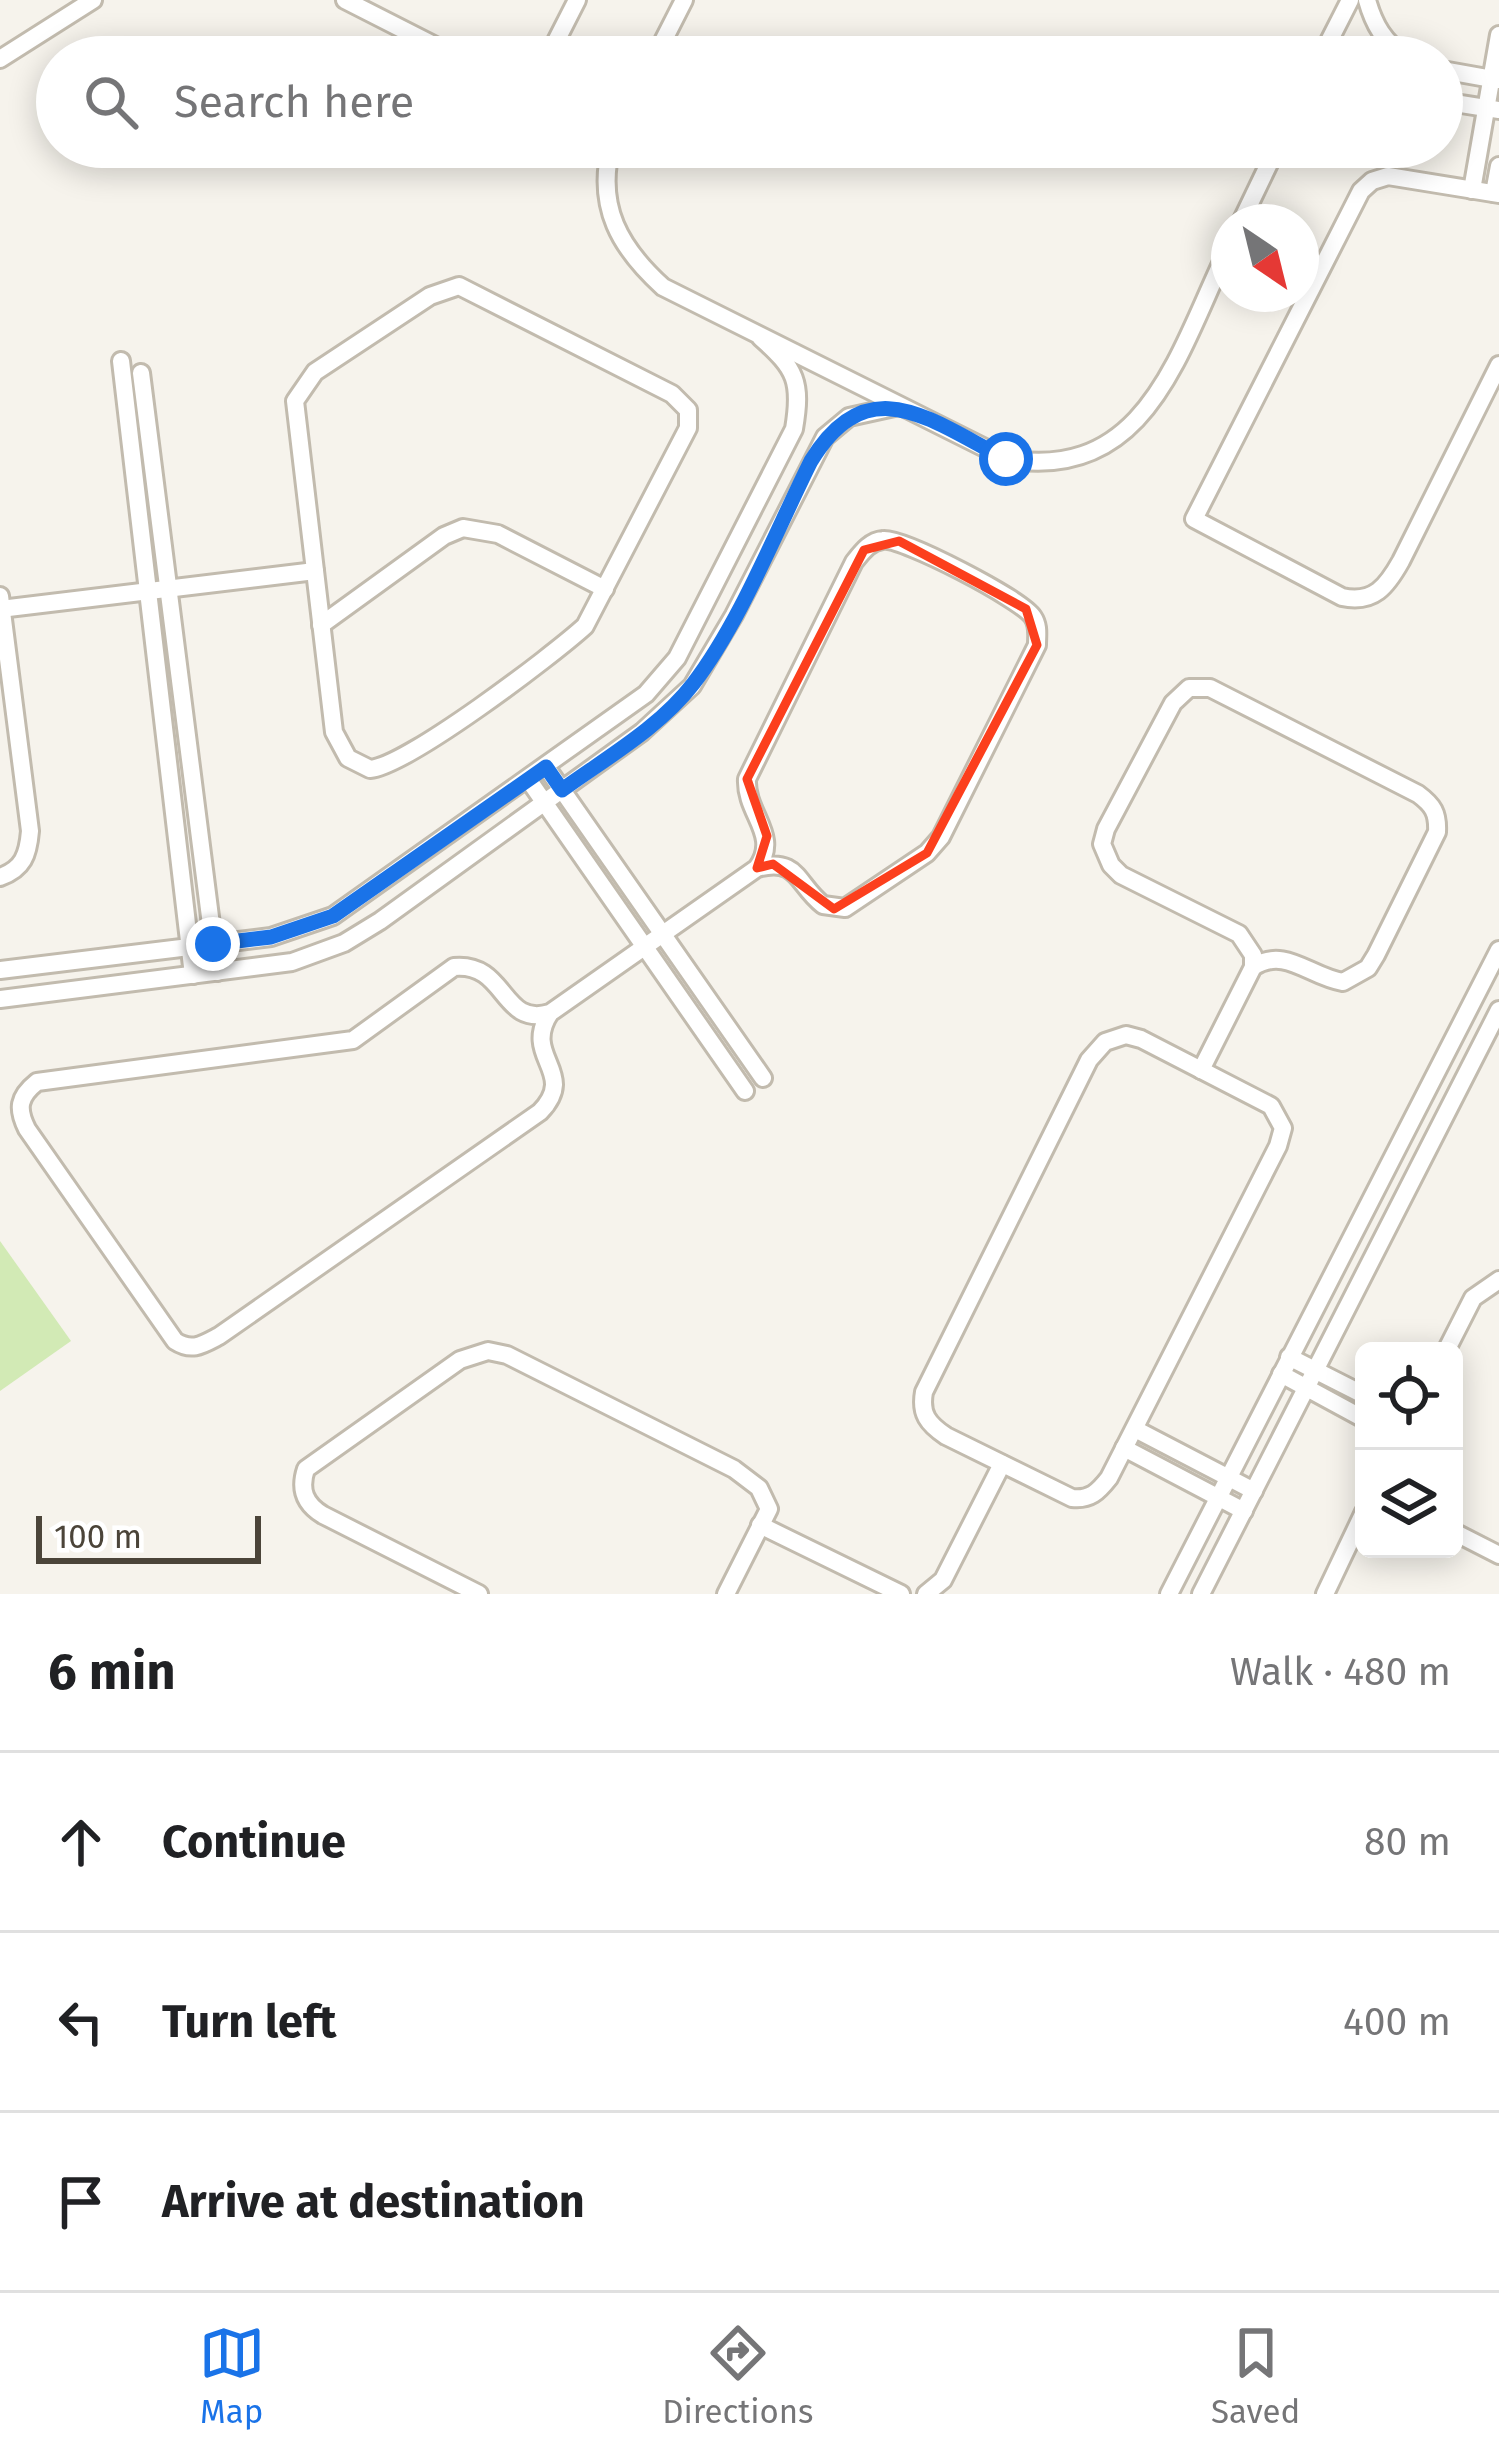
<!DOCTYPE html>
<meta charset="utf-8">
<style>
:root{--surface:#fff;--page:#f6f6f6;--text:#202124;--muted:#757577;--line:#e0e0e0;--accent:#1a73e8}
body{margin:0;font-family:"Fira Sans",sans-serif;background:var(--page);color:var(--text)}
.controls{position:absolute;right:36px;bottom:36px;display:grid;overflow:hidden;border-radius:18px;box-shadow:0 6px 30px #0003}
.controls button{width:108px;height:108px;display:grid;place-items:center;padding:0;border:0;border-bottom:3px solid var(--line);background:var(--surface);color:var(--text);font:60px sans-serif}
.compass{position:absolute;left:1211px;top:204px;width:108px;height:108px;border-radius:50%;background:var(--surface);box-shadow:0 6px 30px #0003;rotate:145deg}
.scale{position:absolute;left:36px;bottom:30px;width:225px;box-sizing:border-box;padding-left:12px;border:6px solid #4b4439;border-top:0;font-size:33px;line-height:42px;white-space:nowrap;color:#4b4439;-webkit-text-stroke:9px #fff;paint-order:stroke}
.stop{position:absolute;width:36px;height:36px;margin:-27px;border:9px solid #1a73e8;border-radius:50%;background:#fff}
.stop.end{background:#1a73e8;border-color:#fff;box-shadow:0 3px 12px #0008}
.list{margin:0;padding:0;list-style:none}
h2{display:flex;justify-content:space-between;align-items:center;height:156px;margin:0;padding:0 48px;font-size:51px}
h2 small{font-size:39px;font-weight:400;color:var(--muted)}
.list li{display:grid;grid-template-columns:78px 1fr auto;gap:36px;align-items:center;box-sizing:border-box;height:180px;padding:0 48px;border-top:3px solid var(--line)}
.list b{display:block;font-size:45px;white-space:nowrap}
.list em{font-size:39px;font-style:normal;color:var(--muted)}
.icon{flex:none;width:66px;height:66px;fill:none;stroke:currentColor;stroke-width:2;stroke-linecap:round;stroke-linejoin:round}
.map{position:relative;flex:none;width:1499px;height:1594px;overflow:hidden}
.search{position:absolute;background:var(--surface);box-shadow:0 6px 30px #0003;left:36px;right:36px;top:36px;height:132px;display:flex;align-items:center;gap:30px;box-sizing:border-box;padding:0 42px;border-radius:66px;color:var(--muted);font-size:45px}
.sheet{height:696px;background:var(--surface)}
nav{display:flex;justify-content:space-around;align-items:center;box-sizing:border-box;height:168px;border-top:3px solid var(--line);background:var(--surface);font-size:33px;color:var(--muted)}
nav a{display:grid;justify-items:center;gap:6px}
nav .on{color:var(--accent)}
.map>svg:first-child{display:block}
.green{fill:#d2eab5}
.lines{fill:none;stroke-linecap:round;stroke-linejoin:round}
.minor-casing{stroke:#c2bbae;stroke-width:22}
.minor{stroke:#fff;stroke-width:16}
.route{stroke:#1a73e8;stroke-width:15}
.marked{fill:none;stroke:#fc3f1d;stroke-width:9;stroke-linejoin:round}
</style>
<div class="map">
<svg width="1499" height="1594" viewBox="0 0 1499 1594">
<rect width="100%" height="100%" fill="#f6f3ec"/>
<polygon class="green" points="0,1241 71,1341 0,1391"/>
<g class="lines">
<defs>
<g id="minor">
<polyline points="345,0 457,57"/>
<path d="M1367 0C1374 25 1384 42 1406 57"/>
<polyline points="548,57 577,0"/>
<polyline points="655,57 684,0"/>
<polyline points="1321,57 1350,0"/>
<polyline points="0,59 93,0"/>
<polyline points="1442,70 1498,80"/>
<polyline points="1442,101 1499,110"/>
<path d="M611 147C596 207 620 248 663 287L1007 459C1148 483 1179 349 1229 247"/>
<polyline points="1472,190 1499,35"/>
<polyline points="1494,193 1499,166"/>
<path d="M1499 194 1388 176 1372 181 1361 191 1194 519 1342 597C1374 604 1387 586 1401 561L1499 365"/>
<polyline points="1241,222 1277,147"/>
<path d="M459 286 672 394 688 410V428L585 626C552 656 407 766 370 769L348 758 334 732 295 401 315 372 430 296Z"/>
<polyline points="121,361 193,975"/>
<polyline points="141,373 217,972"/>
<path d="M0 596 30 831C28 855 23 869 0 877"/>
<polyline points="0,609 315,571"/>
<polyline points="321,625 444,536 463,528 498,534 605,589"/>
<polyline points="546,767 763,1078"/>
<polyline points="528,779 745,1091"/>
<path d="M0 970 271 937 333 916 646 694 677 658 794 429C802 382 796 369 761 338"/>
<polyline points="0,999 292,962 344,943 380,921 642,732 692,686 734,615 825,437 849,417 899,406"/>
<path d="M550 1013C521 1057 579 1072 540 1112L219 1336C202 1345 192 1352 175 1341L27 1129C17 1109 18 1097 37 1082L353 1040 454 967C507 962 501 1028 550 1013L757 868C799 857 796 884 823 905L845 908 927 853 941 837 1037 645C1037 635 1039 626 1033 617 1023 600 902 537 883 540 870 541 862 552 854 562L747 779C745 814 781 835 757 868"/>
<path d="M1126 1035 1141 1039 1271 1106 1283 1128 1278 1146 1109 1478C1098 1492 1090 1500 1072 1498L946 1436C928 1424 920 1414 924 1392L1089 1060 1105 1042Z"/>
<path d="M1201 1070 1253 967C1285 946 1310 977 1343 982L1368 968 1376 955 1437 832C1438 813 1433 805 1418 794L1210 688H1189L1173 703 1106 829 1102 844 1111 865 1121 875 1239 934 1253 955V967"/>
<polyline points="1446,1351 1473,1298 1499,1280"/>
<polyline points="1289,1357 1364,1395"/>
<polyline points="1281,1374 1364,1419"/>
<polyline points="1135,1429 1254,1491"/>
<polyline points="1124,1448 1244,1511"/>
<polyline points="760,1525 901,1594"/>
<polyline points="1454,1532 1499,1555"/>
<path d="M479 1594 323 1515C305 1504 299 1490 306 1469L460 1360 488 1351 507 1355 734 1469 759 1488 769 1509 726 1594"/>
<polyline points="926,1594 943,1580 1002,1464"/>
<polyline points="1169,1594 1499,950"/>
<polyline points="1201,1594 1499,1010"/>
<polyline points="1325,1594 1364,1512"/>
</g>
</defs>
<use href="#minor" class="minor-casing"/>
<use href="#minor" class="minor"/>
</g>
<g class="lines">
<path class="route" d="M213 944 271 937 333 916 546 767 562 790C606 758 659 728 693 684 740 623 776 531 811 461 869 366 932 422 1006 459"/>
</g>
<path class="marked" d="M899 541 1026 609 1037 645 927 853 834 909 773 864 757 868 767 836 747 779 864 550Z"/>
</svg>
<div class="controls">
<button><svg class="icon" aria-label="locate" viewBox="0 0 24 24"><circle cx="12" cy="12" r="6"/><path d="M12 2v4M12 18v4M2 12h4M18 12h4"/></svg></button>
<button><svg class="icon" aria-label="layers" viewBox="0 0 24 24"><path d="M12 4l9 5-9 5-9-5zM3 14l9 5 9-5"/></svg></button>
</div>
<svg class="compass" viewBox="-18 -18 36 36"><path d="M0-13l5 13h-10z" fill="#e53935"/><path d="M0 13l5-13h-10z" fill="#757577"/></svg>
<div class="scale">100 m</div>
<div class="stop" style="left:1006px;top:459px"></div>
<div class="stop end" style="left:213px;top:944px"></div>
<div class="search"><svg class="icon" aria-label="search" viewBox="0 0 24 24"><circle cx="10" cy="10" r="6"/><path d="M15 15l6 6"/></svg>Search here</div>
</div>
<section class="sheet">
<h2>6 min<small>Walk · 480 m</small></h2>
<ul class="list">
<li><svg class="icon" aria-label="ahead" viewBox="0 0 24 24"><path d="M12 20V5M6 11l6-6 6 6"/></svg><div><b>Continue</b></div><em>80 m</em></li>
<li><svg class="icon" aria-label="left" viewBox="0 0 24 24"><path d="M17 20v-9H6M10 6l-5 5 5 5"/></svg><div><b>Turn left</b></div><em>400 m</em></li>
<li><svg class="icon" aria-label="arrive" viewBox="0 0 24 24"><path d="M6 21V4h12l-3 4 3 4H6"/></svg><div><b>Arrive at destination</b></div></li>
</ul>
</section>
<nav>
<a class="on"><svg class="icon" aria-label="map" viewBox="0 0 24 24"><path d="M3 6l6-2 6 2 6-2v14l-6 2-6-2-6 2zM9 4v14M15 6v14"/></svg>Map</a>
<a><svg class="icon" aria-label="directions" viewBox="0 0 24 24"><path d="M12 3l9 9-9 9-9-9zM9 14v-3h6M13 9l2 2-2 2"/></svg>Directions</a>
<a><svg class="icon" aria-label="saved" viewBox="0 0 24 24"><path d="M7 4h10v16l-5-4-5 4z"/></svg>Saved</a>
</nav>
